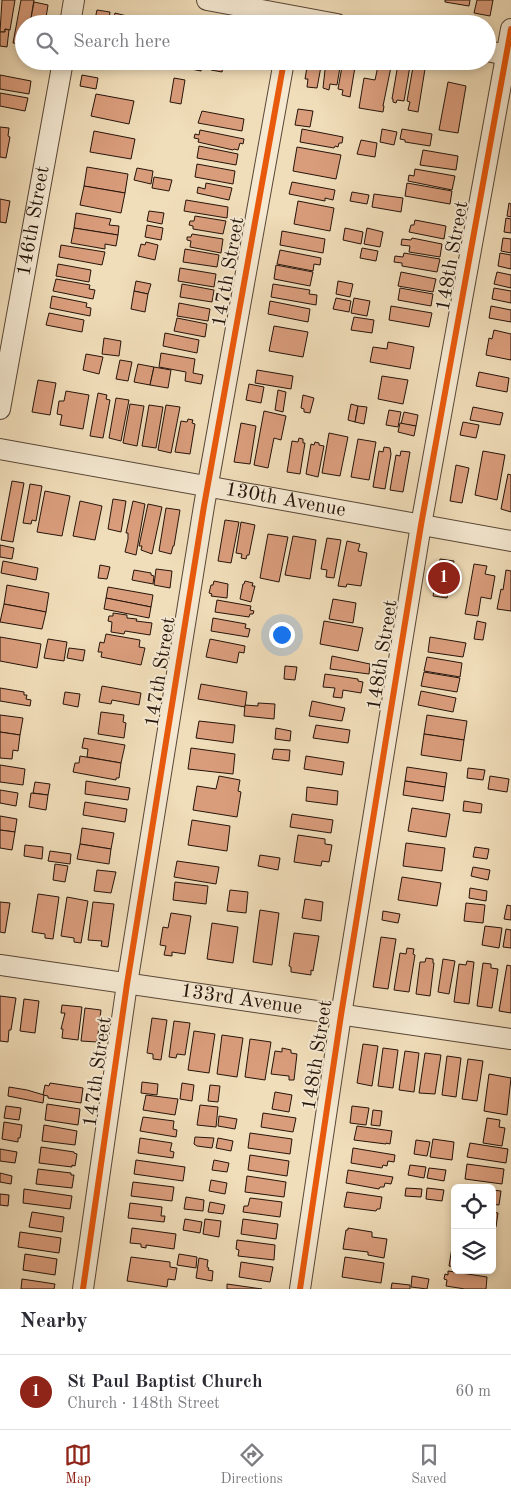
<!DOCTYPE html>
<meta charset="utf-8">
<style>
:root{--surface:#fff;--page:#f2f2f3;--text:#2b2b33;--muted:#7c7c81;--line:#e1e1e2;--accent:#8f2418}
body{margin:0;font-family:"Old Standard TT",serif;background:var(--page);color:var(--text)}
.controls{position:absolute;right:15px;bottom:15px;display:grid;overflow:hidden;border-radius:8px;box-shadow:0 2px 8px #0003}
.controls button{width:45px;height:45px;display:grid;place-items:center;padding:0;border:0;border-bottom:1px solid var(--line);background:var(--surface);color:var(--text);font:25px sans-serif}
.you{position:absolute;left:281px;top:634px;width:18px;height:18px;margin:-12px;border:4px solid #fff;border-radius:50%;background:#1a73e8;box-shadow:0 0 0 8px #1a73e833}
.badge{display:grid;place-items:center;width:32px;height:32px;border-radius:50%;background:var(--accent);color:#fff;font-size:16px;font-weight:700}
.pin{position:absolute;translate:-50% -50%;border:2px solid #fff;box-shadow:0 1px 5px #0006}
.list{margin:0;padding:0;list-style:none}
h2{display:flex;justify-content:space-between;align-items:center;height:65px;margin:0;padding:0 20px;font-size:21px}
h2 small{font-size:16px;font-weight:400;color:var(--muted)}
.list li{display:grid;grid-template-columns:32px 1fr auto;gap:15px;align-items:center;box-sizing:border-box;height:75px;padding:0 20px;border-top:1px solid var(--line)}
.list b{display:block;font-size:19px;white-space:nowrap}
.list p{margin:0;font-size:16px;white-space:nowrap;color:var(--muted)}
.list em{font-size:16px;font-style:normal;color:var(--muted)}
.icon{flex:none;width:28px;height:28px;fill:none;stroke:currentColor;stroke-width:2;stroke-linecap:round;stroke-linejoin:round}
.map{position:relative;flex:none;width:511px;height:1289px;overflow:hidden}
.search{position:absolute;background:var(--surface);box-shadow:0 2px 8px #0003;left:15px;right:15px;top:15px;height:55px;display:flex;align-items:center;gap:12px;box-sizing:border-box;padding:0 18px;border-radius:28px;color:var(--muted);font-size:19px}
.sheet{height:140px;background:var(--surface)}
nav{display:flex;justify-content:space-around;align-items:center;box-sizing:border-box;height:70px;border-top:1px solid var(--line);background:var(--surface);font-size:14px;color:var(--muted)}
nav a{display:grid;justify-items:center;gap:2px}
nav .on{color:var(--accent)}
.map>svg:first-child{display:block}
.building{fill:#da9d7c;stroke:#25140a}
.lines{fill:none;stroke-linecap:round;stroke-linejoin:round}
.minor-casing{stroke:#584636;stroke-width:22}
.minor{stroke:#f5e9d2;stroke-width:20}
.cycleway-casing{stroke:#f5e9d2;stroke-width:9}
.cycleway{stroke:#e8590c;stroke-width:6}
.labels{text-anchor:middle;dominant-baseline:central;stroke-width:4;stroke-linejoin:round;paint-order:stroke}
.street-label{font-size:20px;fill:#25140a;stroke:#f5e9d2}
</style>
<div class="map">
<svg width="511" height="1289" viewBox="0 0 511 1289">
<rect width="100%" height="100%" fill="#f0ddb9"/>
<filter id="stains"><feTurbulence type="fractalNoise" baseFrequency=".004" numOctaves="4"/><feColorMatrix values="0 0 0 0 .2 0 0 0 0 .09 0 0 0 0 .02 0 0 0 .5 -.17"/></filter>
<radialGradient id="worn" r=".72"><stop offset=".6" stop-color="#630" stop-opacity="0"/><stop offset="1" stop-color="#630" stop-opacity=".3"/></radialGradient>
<g class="building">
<polygon points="2,0 15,0 10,30 5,29 5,32 0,32"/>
<polygon points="21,0 34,0 30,24 24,24 24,40 22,40 21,44 13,43"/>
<polygon points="445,0 470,0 469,6 445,2"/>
<polygon points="477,0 493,0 490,16 474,13"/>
<polygon points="34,2 48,5 45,24 30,24"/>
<polygon points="97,10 110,12 108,24 94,24"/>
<polygon points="115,13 127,16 126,24 113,24"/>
<polygon points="5,29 9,30 7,47 0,46 0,32 5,32"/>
<polygon points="129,61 153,61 151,69 128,65"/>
<polygon points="159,61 175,61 174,69 158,66"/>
<polygon points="193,61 205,61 204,69 202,68 201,71 191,69"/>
<polygon points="213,61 224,61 222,72 211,70"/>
<polygon points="228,61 242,61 241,67 228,65"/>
<polygon points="308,61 322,61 317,88 307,87 308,79 305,79"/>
<polygon points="326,61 341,61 337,85 330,84 329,90 323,88"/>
<polygon points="343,61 356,61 350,97 342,95 343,90 338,89"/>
<polygon points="381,61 392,62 383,106 384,106 383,112 359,108 364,78 375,80 378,66 380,67"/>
<polygon points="398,64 410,66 404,101 397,100 396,103 393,102 393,99 392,99"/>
<polygon points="413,67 425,69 418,112 408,110 410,102 407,101"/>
<polygon points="0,75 31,81 29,94 0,89"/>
<polygon points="82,75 98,78 96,89 80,86"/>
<polygon points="174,78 185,80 181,104 170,102"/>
<polygon points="448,82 466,86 458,133 439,130"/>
<polygon points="0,93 28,98 25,111 0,106"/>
<polygon points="96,94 134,101 129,124 91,116"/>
<polygon points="298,109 313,111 310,127 295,125"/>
<polygon points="202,111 244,119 242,131 198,123"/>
<polygon points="0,127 9,128 8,136 10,137 6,158 0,157"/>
<polygon points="302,129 343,137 342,143 339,143 338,147 335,146 334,148 300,142"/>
<polygon points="382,129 397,132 394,145 380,142"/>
<polygon points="402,129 432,134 430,146 405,142 405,140 400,139"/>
<polygon points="200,130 244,139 243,144 240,143 238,150 234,149 233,150 198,142 199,139 194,138 195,134 199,135"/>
<polygon points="94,131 135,139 131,159 90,152"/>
<polygon points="361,140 377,143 375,157 357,154"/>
<polygon points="199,146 238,154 236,165 197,158"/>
<polygon points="297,147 341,155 336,179 293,171"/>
<polygon points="423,150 458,156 456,170 420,165"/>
<polygon points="197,164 235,171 233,184 195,177"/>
<polygon points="87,167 128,174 125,193 84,186"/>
<polygon points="137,168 153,171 151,184 134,180"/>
<polygon points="415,169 455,176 452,190 408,181 409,175 414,176"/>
<polygon points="154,177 172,180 169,191 152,188"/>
<polygon points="292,182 335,190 333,200 325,198 325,201 289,194"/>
<polygon points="206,183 232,188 229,200 197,193 198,187 205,189"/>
<polygon points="407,183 452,191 450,204 405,196"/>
<polygon points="84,186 125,193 121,213 80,205"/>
<polygon points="352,192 369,195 367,204 350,201"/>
<polygon points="374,194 403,198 401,212 372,207"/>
<polygon points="0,199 10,201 6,223 0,222"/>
<polygon points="186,200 228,207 227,218 184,211"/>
<polygon points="298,201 334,208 330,231 294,224"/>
<polygon points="509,203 511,204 511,217 507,216"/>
<polygon points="149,211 164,213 162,224 147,221"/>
<polygon points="76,213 111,219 109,225 119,226 118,235 74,228"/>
<polygon points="195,216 226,221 223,234 193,229 193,226 189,225 190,221 194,221"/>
<polygon points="506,218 511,219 511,233 504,232"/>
<polygon points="415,220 446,226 444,239 409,232 411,225 414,225"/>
<polygon points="147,225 163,228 161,240 145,237"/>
<polygon points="74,228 118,235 116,246 105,244 105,249 71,243"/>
<polygon points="345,228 363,232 361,244 343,240"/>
<polygon points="367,228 383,232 380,247 364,244"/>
<polygon points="282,231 325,239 323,253 280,245"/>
<polygon points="192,234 223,239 221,253 190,247 191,241 187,240 187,237 191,237"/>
<polygon points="412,238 442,244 440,257 409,252 410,246 401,245 402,239 411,240"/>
<polygon points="503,238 511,239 511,253 501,251"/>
<polygon points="146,242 158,245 155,260 138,256 141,244 145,245"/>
<polygon points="61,245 105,252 102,265 59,257"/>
<polygon points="362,248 378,251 376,261 360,258"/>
<polygon points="185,249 219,255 217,267 183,262"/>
<polygon points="280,250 321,258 320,265 314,264 313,271 277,264"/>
<polygon points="404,253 440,259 437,272 402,266 402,263 394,262 395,256 403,257"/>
<polygon points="500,253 511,255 511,269 498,266"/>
<polygon points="58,264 91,270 89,282 56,276"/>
<polygon points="276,265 313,272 310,286 274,279"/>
<polygon points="180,268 216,274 214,287 178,281"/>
<polygon points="401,272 436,279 433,292 398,286"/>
<polygon points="497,272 511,275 511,288 494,284"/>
<polygon points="56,279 90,285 89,289 95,290 93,299 53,291"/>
<polygon points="136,281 151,284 148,294 134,291"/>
<polygon points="338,281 353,284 350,297 336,294"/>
<polygon points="182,284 214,290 212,302 180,297"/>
<polygon points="273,284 310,290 309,294 317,295 316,305 271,297"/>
<polygon points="400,288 433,294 431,306 398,300"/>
<polygon points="494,288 511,291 511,303 492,299"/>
<polygon points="134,291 148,294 145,312 131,309"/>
<polygon points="52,296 87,303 86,307 91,308 90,316 50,308"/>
<polygon points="336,298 351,301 349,312 333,309"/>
<polygon points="354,298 370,301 367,316 351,313"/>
<polygon points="270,301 310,309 308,322 268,314"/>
<polygon points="179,303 210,309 208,321 177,316"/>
<polygon points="391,306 432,313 429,327 389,320"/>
<polygon points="491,306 511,310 511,322 489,318"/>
<polygon points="49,313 84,320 82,332 46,325"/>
<polygon points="354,317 374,320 372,333 351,330"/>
<polygon points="177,318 207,324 205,337 174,331"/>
<polygon points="274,326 308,332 303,357 269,351"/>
<polygon points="494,330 511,334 511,360 486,355 489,338 492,339"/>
<polygon points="165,333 199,340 197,353 163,346"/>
<polygon points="104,338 121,341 119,356 102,354"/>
<polygon points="388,342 414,347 410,369 370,362 373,347 387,349"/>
<polygon points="161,353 195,359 193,373 203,375 201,384 185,381 186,372 159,367"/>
<polygon points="86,354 103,357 99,374 83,370"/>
<polygon points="120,360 132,362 128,381 116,379"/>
<polygon points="138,364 154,367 150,385 134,382"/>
<polygon points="154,367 171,370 168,388 150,385"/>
<polygon points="257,370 293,376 291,389 255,383"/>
<polygon points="479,372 509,378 507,392 476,386"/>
<polygon points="382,376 408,380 403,404 378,399"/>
<polygon points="38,380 56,383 50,415 32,412"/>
<polygon points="249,384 264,387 261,403 246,400"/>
<polygon points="278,390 286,392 283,412 275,410"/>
<polygon points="66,391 89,395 83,429 60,425 62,415 57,414 59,401 64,401"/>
<polygon points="98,393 107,395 106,399 110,400 103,438 90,436"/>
<polygon points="303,395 314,398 310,413 304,412 304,409 301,408"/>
<polygon points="116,398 129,400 121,441 109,438"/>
<polygon points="130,404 144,406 137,446 123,443"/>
<polygon points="351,404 358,406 355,422 348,420"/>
<polygon points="149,405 163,407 156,448 142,446"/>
<polygon points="166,405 180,407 171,453 158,450"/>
<polygon points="358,406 367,407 364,424 355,422"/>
<polygon points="473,407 503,413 500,425 470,420"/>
<polygon points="389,410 401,412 398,427 386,425"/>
<polygon points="264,411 286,416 281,440 274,438 268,468 254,465"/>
<polygon points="404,412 418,415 416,426 401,424"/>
<polygon points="188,419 193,420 192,423 195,424 190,454 175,452 181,421 187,422"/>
<polygon points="463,422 479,425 476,438 460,435"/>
<polygon points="241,423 256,426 250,464 234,462"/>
<polygon points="400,423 416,426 414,436 398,432"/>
<polygon points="329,433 348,437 340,476 322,473"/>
<polygon points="299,438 303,439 303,443 305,443 300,474 287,472 292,441 298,442"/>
<polygon points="358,439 376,442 369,480 351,477"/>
<polygon points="315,442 319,443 319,445 324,446 318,477 306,474 311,444 314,445"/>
<polygon points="384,447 390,448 391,454 385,489 373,487 379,451 383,452"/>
<polygon points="401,451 410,452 403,492 390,490 396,455 400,456"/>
<polygon points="483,451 505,455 497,500 475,495"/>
<polygon points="456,465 469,468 462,503 450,501"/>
<polygon points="508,474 511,475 511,512 501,509"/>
<polygon points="12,481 24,483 13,542 1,540"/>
<polygon points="30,484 42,486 36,521 32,520 31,524 23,523"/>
<polygon points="45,491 70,496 62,536 37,532"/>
<polygon points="113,499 126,501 121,532 108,529"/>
<polygon points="80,501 102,506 95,540 73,536"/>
<polygon points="133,501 145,504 136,555 125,552 128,539 128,533 126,533"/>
<polygon points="148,504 162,507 152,554 141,550 142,546 139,546"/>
<polygon points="166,508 180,510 174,546 173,546 171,554 159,551"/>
<polygon points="225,520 239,522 231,563 218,561"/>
<polygon points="241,522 255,525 249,555 247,555 246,559 241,558 242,554 236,553"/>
<polygon points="268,534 288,537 279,582 260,578"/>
<polygon points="293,536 316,540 310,579 285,575"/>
<polygon points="327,538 341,540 334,578 326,577 327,570 321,569"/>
<polygon points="347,541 360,544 358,551 367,553 361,586 347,584 346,587 338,586"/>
<polygon points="0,545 14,548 12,559 0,557"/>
<polygon points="440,559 454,561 447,598 433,596"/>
<polygon points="3,561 38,568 36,580 1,573"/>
<polygon points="474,564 487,566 485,574 495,576 491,599 481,597 478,616 465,614"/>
<polygon points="100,565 110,567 107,579 98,578"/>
<polygon points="156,569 172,571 170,588 154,585"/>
<polygon points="134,570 151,573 151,575 154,576 153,584 132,580"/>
<polygon points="506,570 511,571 511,611 497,609 501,589 503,590"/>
<polygon points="214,581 228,584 227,598 211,596 212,594 209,593 211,585 213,585"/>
<polygon points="245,581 253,583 252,586 255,586 251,602 240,599 243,584 244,584"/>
<polygon points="7,585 49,593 46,612 4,604"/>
<polygon points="108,587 153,595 151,607 106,598"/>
<polygon points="106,598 151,607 149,618 104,609"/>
<polygon points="333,599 356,603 353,623 329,619"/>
<polygon points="217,600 251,606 250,610 254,611 253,614 250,614 249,617 215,612"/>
<polygon points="4,604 46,612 42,629 0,622"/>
<polygon points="113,613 127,615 127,618 137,619 136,621 152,623 150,635 125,631 124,634 111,632 112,622 108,621 109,616 113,616"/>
<polygon points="213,618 246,624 245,628 250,629 248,637 211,631"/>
<polygon points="324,621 363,628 358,651 320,644"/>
<polygon points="477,621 486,623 483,640 474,639"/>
<polygon points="106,634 140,640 139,647 145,648 141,665 101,657 102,652 98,652 100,642 104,643"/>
<polygon points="0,637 41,644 37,668 0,661"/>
<polygon points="430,637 466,643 463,657 428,652"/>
<polygon points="48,639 67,642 64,661 44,658"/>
<polygon points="210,639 245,646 244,653 239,652 237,663 206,657"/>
<polygon points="69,648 85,650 83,661 67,658"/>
<polygon points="332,656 370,664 369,674 330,669"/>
<polygon points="427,657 462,663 460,677 424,671"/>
<polygon points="285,666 297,667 295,680 284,679"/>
<polygon points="424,672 460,678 457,692 421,686"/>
<polygon points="325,674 358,679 358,681 363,682 361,693 343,690 342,698 333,697 335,688 323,687"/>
<polygon points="201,684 247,692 245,707 198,699"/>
<polygon points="102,686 141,693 139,705 112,700 111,704 99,702"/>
<polygon points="0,688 24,692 24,695 27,695 26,699 31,700 30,706 0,701"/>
<polygon points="421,691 456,698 453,712 418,705"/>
<polygon points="65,692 80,694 78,707 63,704"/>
<polygon points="312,701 345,708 342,721 309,716"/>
<polygon points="258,703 275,704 274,719 244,716 245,705 258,706"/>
<polygon points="101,712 124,715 123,722 126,723 124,738 98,734"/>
<polygon points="0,715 23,718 20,735 0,732"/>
<polygon points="427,715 467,721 464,740 424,734"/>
<polygon points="199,721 235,725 233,743 196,738"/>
<polygon points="316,725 350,730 348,743 313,738"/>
<polygon points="276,728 291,731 290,741 275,739"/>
<polygon points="0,732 20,735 18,751 13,750 12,759 0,758"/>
<polygon points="424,734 464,740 461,761 421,755"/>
<polygon points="84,738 125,745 121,763 87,757 88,749 82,748"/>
<polygon points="191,748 235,754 233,774 188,769"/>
<polygon points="274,749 290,750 289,761 272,759"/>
<polygon points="80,756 121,763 119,778 116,778 116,780 73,772 75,763 79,763"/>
<polygon points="306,756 344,762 342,775 304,769"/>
<polygon points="0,765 25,769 23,785 0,782"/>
<polygon points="407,767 447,773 445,787 405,781"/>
<polygon points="468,768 485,770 483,780 467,778"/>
<polygon points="219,776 240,780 238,791 241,792 237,817 193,810 197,786 216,789"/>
<polygon points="490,776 509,779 507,792 488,789"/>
<polygon points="86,781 130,788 128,800 85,794"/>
<polygon points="405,781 445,787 443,801 403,795"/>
<polygon points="35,782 50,784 48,795 33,793"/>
<polygon points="307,787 338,791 337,805 306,801"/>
<polygon points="0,790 18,793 16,806 0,803"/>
<polygon points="31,793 48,795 46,810 29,807"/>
<polygon points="464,801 482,804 481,813 463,811"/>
<polygon points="85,802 127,809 125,822 83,815"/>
<polygon points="412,808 450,814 446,837 408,831"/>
<polygon points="292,814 333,820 331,833 290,827"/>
<polygon points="0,816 17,819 15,832 0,830"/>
<polygon points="192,820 230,826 227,851 188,845"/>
<polygon points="82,828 114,833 111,849 80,844"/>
<polygon points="0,830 15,832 12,850 0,848"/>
<polygon points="298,835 325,839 325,844 332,845 329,862 322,861 321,866 294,862"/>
<polygon points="406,843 445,848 442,871 403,866"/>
<polygon points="80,844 111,849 109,864 77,859"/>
<polygon points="25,845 43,847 42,859 24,856"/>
<polygon points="475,847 489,849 487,859 473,857"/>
<polygon points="50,851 71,854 70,864 48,861"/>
<polygon points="260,855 280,858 278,870 258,866"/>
<polygon points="177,861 219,867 216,884 174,877"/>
<polygon points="55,864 68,866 65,882 53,880"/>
<polygon points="473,867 490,870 488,880 471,876"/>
<polygon points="97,870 116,872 111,893 94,891"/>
<polygon points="402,877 441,883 437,906 398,900"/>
<polygon points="175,882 208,886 206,904 173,900"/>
<polygon points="470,888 487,891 486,901 469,898"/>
<polygon points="230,890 248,892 246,913 227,911"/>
<polygon points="38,894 59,897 53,939 45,938 45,934 32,932"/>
<polygon points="67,897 88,901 81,943 74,942 74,938 61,936"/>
<polygon points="305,899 323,902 321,921 302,918"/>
<polygon points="0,902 10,903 5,933 0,932"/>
<polygon points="93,902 114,904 108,947 101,946 102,941 88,940"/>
<polygon points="466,903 485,905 483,923 464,921"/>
<polygon points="507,905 511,906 511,920 504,919"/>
<polygon points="260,910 279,913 272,965 253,962"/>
<polygon points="383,911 400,914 398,923 382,920"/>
<polygon points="171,913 191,916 185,954 172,952 172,956 164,955 166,946 160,945 163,927 168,928"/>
<polygon points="212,923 238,927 233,963 207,959"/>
<polygon points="485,926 502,928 499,948 482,945"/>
<polygon points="506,929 511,930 511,948 503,947"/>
<polygon points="294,933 319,936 313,971 311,970 311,975 291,972 291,967 289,966"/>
<polygon points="381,937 396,939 388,989 373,987"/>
<polygon points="407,948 414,949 413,954 415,955 409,992 394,990 400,953 406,954"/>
<polygon points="426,958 433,959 433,963 434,963 430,996 416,994 420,962 425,962"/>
<polygon points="443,959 455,961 449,994 438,992"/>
<polygon points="467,961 474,962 469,1004 454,1002 459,964 466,965"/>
<polygon points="483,963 491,964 491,968 498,969 492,1008 477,1006"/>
<polygon points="507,965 511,966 511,1013 499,1011"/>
<polygon points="0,996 16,998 11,1030 9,1030 8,1042 0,1041"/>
<polygon points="24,999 39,1001 35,1033 20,1031"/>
<polygon points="62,1005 82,1007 78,1040 62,1038 63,1029 61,1029 65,1013 61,1013"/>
<polygon points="85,1008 101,1010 97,1042 81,1041"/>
<polygon points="152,1018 167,1020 161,1060 153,1059 153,1054 147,1053"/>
<polygon points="174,1021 190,1023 185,1055 177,1054 176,1058 169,1057"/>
<polygon points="194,1031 215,1034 209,1073 188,1070"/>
<polygon points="222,1035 243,1038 237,1077 217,1074"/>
<polygon points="250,1039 271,1042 265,1080 245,1077"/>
<polygon points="363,1044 378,1046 372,1086 357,1083"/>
<polygon points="282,1048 291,1050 291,1053 297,1054 294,1080 289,1080 289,1076 271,1074 275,1051 282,1052"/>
<polygon points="383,1048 398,1050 393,1088 378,1086"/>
<polygon points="405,1051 419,1053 414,1092 399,1090"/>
<polygon points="425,1053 441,1055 435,1094 419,1093"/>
<polygon points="447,1056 461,1058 456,1097 442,1095"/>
<polygon points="468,1059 483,1061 477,1101 462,1099"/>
<polygon points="489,1074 511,1078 507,1115 484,1111"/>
<polygon points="142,1082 158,1084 157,1095 141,1093"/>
<polygon points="50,1083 83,1088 81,1103 48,1098 48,1096 43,1095 45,1085 49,1086"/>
<polygon points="182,1083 194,1085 192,1101 180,1099"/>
<polygon points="210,1085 220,1086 218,1102 208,1101"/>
<polygon points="9,1087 27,1090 44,1095 43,1103 8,1096"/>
<polygon points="275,1092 292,1095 289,1112 272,1109"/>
<polygon points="146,1095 178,1099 175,1115 143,1110"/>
<polygon points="47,1104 80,1109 78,1125 45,1120"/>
<polygon points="200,1105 218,1107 216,1127 197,1125"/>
<polygon points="6,1106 21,1108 19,1120 4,1118"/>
<polygon points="352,1106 369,1108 366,1125 350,1123"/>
<polygon points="373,1110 382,1111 380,1126 371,1125"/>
<polygon points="263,1113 296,1118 293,1132 261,1127"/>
<polygon points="219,1116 237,1119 235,1129 218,1126"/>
<polygon points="143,1117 174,1121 173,1129 177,1130 176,1137 140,1131"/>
<polygon points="487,1118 500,1120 499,1127 505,1128 502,1146 483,1143"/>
<polygon points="4,1122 22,1125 20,1138 18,1138 18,1142 2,1139"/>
<polygon points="44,1125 77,1131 75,1145 42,1141"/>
<polygon points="357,1126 392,1131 390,1144 386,1143 386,1144 354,1140"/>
<polygon points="250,1133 292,1139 290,1154 248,1148"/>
<polygon points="195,1137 214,1138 212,1148 197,1146 194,1144"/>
<polygon points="140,1138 172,1143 170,1151 174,1152 173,1158 138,1153"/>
<polygon points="218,1138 233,1141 231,1151 216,1148"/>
<polygon points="433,1139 454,1142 452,1160 430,1157"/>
<polygon points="416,1140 430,1142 427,1156 414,1154"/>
<polygon points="470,1143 508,1149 506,1163 467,1157"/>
<polygon points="41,1147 74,1152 74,1153 77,1154 75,1166 72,1165 72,1167 39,1163"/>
<polygon points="353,1148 395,1155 394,1162 388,1161 387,1166 383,1165 382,1168 351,1163"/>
<polygon points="0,1149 17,1152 15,1163 0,1161"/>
<polygon points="250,1155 289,1161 287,1176 248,1170"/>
<polygon points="136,1160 185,1167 183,1181 134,1174"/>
<polygon points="214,1160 229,1163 227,1172 212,1170"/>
<polygon points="467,1164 504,1169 502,1184 465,1179"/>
<polygon points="410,1165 426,1167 424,1178 408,1175"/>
<polygon points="429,1168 446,1170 444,1181 427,1178"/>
<polygon points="38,1169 71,1173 71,1175 74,1175 72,1188 36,1184"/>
<polygon points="348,1170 393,1177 391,1184 385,1183 384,1187 380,1187 379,1189 346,1183"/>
<polygon points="0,1173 12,1176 11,1184 0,1182"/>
<polygon points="247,1176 286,1182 284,1197 245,1192"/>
<polygon points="211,1180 227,1183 225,1194 209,1191"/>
<polygon points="133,1182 174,1187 172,1201 131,1196"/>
<polygon points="406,1188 422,1189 421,1197 405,1196"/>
<polygon points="427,1188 444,1190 442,1201 426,1199"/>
<polygon points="24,1189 72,1196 70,1209 23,1203"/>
<polygon points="492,1190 501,1191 499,1205 492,1204"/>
<polygon points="347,1192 382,1197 380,1209 377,1209 376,1211 344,1207"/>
<polygon points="0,1194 9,1195 8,1206 0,1205"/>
<polygon points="186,1197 204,1200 203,1211 184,1209"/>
<polygon points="250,1198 282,1202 280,1217 243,1212 244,1206 248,1206"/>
<polygon points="210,1202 225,1205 223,1214 208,1212"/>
<polygon points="130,1203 162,1207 161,1216 165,1216 164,1222 128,1218"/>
<polygon points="32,1212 64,1217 62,1232 29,1227"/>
<polygon points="492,1212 498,1213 496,1227 492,1226"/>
<polygon points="185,1219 202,1222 200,1233 183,1230"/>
<polygon points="205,1219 221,1221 219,1237 203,1234"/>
<polygon points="243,1219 278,1224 276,1239 241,1234"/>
<polygon points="132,1228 176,1234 174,1249 146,1245 146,1248 141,1247 141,1244 130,1243"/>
<polygon points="348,1228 372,1232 372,1237 387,1239 384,1258 368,1255 368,1252 343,1249 346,1230 348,1230"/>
<polygon points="20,1232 61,1238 59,1253 18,1247"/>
<polygon points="454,1235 455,1236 455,1267 449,1266"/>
<polygon points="237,1240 275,1245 274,1260 238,1256 239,1250 236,1249"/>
<polygon points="25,1254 57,1259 55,1275 23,1270"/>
<polygon points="179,1254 197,1257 196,1268 177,1265"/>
<polygon points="131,1257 170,1262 170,1267 177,1268 175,1280 168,1279 167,1287 127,1281"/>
<polygon points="345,1257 384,1263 381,1283 342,1277"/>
<polygon points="199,1258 208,1260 207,1267 209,1268 208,1270 213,1271 212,1281 196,1278"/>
<polygon points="241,1262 273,1267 270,1282 239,1277"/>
<polygon points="448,1271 487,1277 486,1289 465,1289 446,1286 447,1280 444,1279 445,1274 448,1275"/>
<polygon points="412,1276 429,1279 427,1289 411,1287"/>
<polygon points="22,1279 55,1284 54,1289 21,1289"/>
<polygon points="392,1283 410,1285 410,1289 391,1289"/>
<polygon points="227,1284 262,1289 227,1289"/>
</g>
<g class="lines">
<defs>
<g id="minor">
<polyline points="207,0 337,24"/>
<polyline points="70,24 74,0"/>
<polyline points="487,51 511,56"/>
<path id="s1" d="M0 409 63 61"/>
<path id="s2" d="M0 449 511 541"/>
<path id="s3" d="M0 965 511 1039"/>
<polyline points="83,1289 127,984 204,506 284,61"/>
<polyline points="300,1289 341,1015 421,525 511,29"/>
</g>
</defs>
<use href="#minor" class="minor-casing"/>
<use href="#minor" class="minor"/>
<defs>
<g id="cycleway">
<polyline points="83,1289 127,984 204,506 284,61"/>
<polyline points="300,1289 341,1015 421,525 511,29"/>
</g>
</defs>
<use href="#cycleway" class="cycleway-casing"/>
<use href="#cycleway" class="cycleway"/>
</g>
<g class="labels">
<g class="street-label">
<text stroke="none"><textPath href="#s1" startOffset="191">146th Street</textPath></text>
<text transform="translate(453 256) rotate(-80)">148th Street</text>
<text transform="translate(229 272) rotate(-80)">147th Street</text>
<text stroke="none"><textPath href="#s2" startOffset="290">130th Avenue</textPath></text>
<text transform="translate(383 655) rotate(-81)">148th Street</text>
<text transform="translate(161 672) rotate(-81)">147th Street</text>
<text stroke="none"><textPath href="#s3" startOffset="244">133rd Avenue</textPath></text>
<text transform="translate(318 1055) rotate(-81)">148th Street</text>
<text transform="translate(98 1072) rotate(-82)">147th Street</text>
</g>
</g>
<rect width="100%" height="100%" filter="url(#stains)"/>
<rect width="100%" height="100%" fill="url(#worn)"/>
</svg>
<div class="controls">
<button><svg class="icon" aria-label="locate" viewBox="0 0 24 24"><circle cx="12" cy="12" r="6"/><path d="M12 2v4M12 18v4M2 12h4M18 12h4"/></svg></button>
<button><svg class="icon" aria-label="layers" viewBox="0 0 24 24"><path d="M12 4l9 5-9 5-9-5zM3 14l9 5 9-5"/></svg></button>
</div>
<div class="you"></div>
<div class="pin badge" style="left:444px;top:578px">1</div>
<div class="search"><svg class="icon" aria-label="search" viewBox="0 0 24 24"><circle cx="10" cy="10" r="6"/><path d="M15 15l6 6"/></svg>Search here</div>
</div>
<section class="sheet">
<h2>Nearby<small></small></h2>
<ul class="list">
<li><span class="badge">1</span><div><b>St Paul Baptist Church</b><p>Church · 148th Street</p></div><em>60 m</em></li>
</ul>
</section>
<nav>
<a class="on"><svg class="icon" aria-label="map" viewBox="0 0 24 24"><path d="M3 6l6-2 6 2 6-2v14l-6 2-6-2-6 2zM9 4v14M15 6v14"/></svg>Map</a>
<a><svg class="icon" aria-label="directions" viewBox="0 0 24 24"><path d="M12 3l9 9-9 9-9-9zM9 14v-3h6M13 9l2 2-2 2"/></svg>Directions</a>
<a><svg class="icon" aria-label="saved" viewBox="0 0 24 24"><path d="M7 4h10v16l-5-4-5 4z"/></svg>Saved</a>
</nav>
